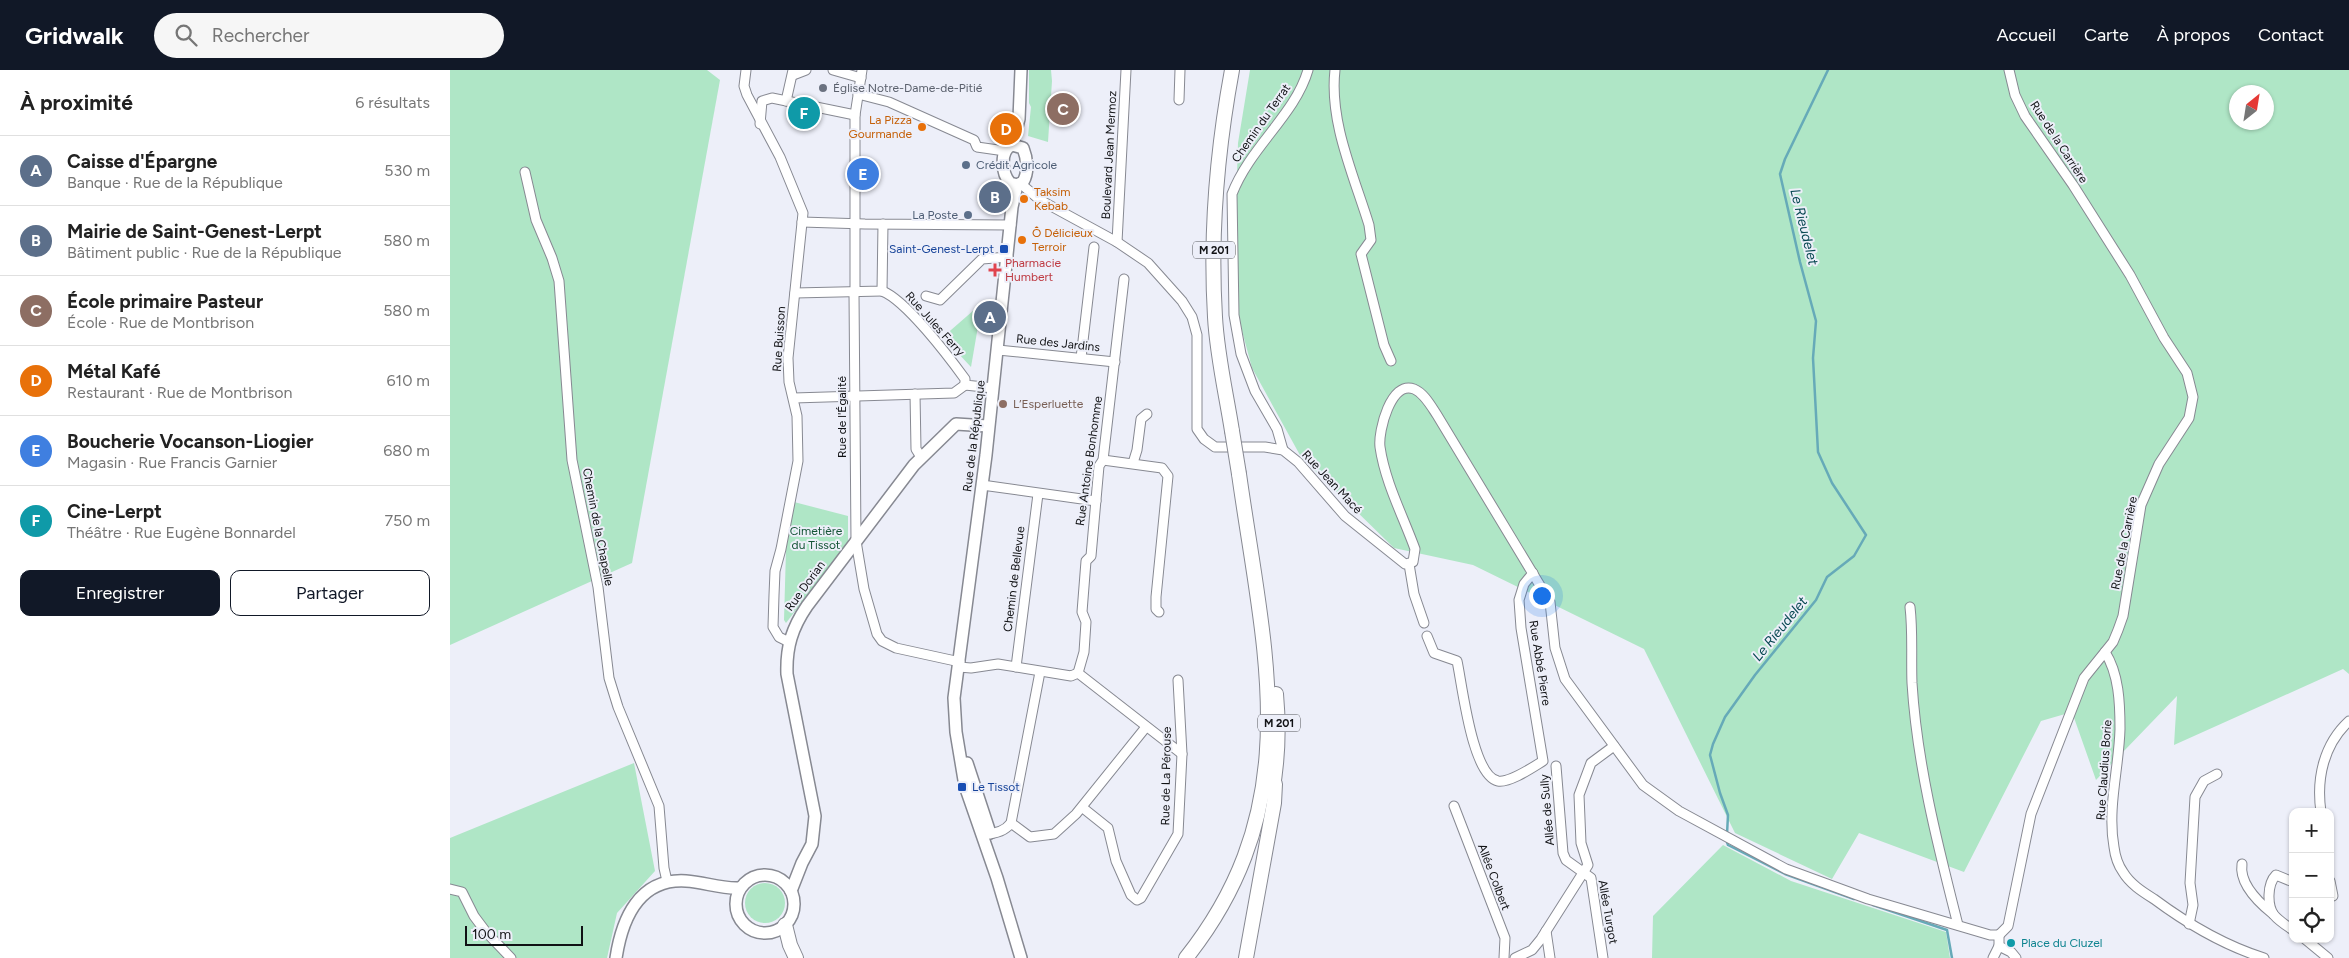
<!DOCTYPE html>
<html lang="fr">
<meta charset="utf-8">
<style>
:root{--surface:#fff;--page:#f6f6f6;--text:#222;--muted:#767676;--line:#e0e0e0;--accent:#111827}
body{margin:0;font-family:Figtree,sans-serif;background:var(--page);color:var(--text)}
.controls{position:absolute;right:15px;bottom:15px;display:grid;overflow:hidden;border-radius:10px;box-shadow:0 1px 4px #0004}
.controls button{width:45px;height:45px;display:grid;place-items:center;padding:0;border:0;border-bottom:1px solid var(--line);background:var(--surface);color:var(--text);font:25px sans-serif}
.compass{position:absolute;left:1779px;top:15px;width:45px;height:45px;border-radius:50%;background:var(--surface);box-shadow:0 1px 4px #0004;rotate:30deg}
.scale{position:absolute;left:15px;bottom:12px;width:118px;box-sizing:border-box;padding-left:5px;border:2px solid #111215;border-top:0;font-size:14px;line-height:18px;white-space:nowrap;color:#111215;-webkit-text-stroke:4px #edeff9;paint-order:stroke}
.you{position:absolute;left:1091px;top:525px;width:18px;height:18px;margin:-12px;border:4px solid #fff;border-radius:50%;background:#1a73e8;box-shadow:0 0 0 8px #1a73e833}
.badge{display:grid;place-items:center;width:32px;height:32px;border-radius:50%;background:var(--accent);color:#fff;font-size:16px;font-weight:700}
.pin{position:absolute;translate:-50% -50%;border:2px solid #fff;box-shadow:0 1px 5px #0006}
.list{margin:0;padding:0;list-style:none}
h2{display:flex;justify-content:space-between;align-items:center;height:65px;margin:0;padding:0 20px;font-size:21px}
h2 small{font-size:16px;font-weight:400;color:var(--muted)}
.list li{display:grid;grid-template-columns:32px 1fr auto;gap:15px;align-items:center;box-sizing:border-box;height:70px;padding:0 20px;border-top:1px solid var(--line)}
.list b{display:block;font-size:19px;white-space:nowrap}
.list p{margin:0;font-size:16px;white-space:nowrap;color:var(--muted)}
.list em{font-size:16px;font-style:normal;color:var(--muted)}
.actions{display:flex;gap:10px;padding:15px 20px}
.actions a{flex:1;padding:11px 0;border:1px solid var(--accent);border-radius:10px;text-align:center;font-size:18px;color:var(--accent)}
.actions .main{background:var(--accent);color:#fff}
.icon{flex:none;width:28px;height:28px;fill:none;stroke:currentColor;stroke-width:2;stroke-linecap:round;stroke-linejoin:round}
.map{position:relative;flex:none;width:1899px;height:888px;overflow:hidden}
header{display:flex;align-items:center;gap:30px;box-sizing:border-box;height:70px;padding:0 25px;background:var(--accent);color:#fff}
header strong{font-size:24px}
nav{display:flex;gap:28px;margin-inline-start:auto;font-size:18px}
.search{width:350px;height:45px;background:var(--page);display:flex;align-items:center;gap:12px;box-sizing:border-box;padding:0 18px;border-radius:28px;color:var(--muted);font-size:19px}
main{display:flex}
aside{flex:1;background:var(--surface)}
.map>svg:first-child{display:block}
.green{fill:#afe6c6;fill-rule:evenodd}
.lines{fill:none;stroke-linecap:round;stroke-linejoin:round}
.stream{stroke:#66aab8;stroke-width:2.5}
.minor-casing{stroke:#878992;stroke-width:11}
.major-casing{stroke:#878992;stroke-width:14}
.highway-casing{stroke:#878992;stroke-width:16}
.minor{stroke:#fff;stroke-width:9}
.major{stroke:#fff;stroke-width:11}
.highway{stroke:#fff;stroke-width:14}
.highway-bridge-casing{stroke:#878992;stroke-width:16;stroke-linecap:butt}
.highway-bridge{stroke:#fff;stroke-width:14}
.worship-dot{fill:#6b7280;stroke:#edeff9;stroke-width:2}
.food-dot{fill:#e8710a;stroke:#edeff9;stroke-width:2}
.service-dot{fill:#5c6f8a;stroke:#edeff9;stroke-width:2}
.transit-dot{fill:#1a4fb4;stroke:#edeff9;stroke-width:2}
.health-dot{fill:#e0444e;stroke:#edeff9;stroke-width:2}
.education-dot{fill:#8d6e63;stroke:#edeff9;stroke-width:2}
.culture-dot{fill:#0f9aa8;stroke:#edeff9;stroke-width:2}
.labels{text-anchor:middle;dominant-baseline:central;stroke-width:4;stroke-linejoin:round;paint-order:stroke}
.shield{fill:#edeff9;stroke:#535459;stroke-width:1}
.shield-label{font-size:11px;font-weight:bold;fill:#111215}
.worship-label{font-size:12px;fill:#5b616d;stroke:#edeff9;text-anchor:start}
.food-label{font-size:12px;fill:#c56008;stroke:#edeff9;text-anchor:start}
.street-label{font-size:12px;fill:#111215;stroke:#edeff9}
.service-label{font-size:12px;fill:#4e5e75;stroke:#edeff9;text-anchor:start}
.transit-label{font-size:12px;fill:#164399;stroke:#edeff9;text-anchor:end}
.health-label{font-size:12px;fill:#be3a42;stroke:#edeff9;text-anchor:start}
.education-label{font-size:12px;fill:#785e54;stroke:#edeff9;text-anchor:start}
.park-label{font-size:12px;fill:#145436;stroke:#edeff9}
.culture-label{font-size:12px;fill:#0d838f;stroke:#edeff9;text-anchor:start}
.water-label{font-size:14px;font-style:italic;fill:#084852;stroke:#edeff9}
</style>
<header>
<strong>Gridwalk</strong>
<div class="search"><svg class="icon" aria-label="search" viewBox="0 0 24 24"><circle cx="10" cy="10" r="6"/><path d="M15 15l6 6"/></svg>Rechercher</div>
<nav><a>Accueil</a><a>Carte</a><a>À propos</a><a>Contact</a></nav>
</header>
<main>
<aside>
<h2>À proximité<small>6 résultats</small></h2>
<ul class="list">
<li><span class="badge" style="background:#5c6f8a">A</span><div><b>Caisse d'Épargne</b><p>Banque · Rue de la République</p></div><em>530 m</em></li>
<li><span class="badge" style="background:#5c6f8a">B</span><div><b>Mairie de Saint-Genest-Lerpt</b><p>Bâtiment public · Rue de la République</p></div><em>580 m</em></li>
<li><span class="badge" style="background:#8d6e63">C</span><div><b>École primaire Pasteur</b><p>École · Rue de Montbrison</p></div><em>580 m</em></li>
<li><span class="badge" style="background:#e8710a">D</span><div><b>Métal Kafé</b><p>Restaurant · Rue de Montbrison</p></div><em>610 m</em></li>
<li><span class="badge" style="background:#3f7fe0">E</span><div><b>Boucherie Vocanson-Liogier</b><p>Magasin · Rue Francis Garnier</p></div><em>680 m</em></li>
<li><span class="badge" style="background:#0f9aa8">F</span><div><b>Cine-Lerpt</b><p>Théâtre · Rue Eugène Bonnardel</p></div><em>750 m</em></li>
</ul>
<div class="actions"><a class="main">Enregistrer</a><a>Partager</a></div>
</aside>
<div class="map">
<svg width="1899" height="888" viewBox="0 0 1899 888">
<rect width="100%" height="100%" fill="#edeff9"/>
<g class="green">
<polygon points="0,0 257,0 270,10 182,493 0,575"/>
<polygon points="579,0 601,0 602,11 598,72 578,66 581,37 579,33"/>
<path d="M800 0H1899V604L1893 599 1724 675 1727 626 1646 710 1622 642 1591 651 1514 802 1409 763 1382 809 1285 763 1194 579 1023 495 944 478 851 387 802 298 788 246 785 165 788 73ZM1786 22H1816V52H1786Z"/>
<polygon points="532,233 521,297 493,267"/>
<polygon points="344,432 398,446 398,472 336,553 334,550 336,480"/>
<polygon points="184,693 205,801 167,843 157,888 0,888 0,768"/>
<polygon points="1273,775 1341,811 1496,862 1500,888 1202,888 1203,846"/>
<circle cx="315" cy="833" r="20"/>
</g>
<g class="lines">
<g class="stream">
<polyline points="1277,764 1278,745 1270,723 1260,685 1263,674 1275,647 1305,605 1366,530 1377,507 1404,486 1416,465 1382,413 1368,382 1363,288 1366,251 1350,192 1330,104 1335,89 1378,0"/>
<polyline points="1276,769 1278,775 1335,804 1404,829"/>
<polyline points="1423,835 1497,860 1502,888"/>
</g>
<defs>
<g id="minor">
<polyline points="296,0 294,16 297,25 330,87 353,143 338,288 339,312 347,346 348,391 331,479 325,501 324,525 323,557 329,567 339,572"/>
<polyline points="383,0 411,8"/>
<path d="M885 0C879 52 904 106 919 155L921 170 911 184 934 275 941 291"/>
<polyline points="343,5 356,0"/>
<polyline points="408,24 439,32 524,70 527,77 555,81"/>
<polyline points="729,30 730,0"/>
<polyline points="336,31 343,0"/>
<polyline points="310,54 312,31 322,28 405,45"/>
<polyline points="75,102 86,150 102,188 109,211 122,390 148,517 159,608 168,637 209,736 214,798 217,811"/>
<path d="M571 114 590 130 667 172 698 193 732 231 742 247 747 265V359L754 369 765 377H815L833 380 848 392 895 446 955 494 963 492 965 479C953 446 935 412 930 377 928 361 941 310 964 319 974 323 981 336 987 345L1100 532 1105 578 1115 609 1193 715 1229 741 1336 799 1418 829 1540 865H1549"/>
<polyline points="352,152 415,154 561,155"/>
<polyline points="667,172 676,0"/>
<polyline points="405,217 405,45 412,0"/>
<path d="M432 221C456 230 499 287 515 309V315L543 318"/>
<polyline points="345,223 432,221 433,154"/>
<polyline points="404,223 406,471 414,519 427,564 432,571 446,578 510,592"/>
<polyline points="476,226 490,230 532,189 558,187"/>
<polyline points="548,280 665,292"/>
<polyline points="631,288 644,177"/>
<polyline points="465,324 466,379 471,387"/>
<polyline points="344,328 504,323 515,315"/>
<path d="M833 380 827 359 805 321 791 284 784 245 782 124C800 77 845 45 858 0"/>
<polyline points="653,390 712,398 718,406 706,527 706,539 709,542"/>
<polyline points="683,393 687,380 691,349 697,344"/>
<polyline points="532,415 646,431"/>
<polyline points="959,494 964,524 974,553"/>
<path d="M1460 537C1463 562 1461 587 1462 613 1467 695 1488 776 1508 855"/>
<path d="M977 566 984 583 1007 591C1012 613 1022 706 1048 711 1060 713 1083 697 1093 691L1071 558 1069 530 1074 514 1083 503"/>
<path d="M1655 582C1669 604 1670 633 1670 659 1669 698 1657 738 1664 777 1665 785 1668 795 1673 802 1680 814 1693 822 1704 829 1739 855 1773 875 1814 888"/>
<polyline points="509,597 521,598 548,594 621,606 628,603 732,684"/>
<polyline points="566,597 588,424"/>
<polyline points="628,603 634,582 636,552 632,542 636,491 641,486 649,396 653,390 674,209"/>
<polyline points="1106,696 1113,783 1116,790 1141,808 1153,888"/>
<polyline points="1004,736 1055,868 1054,888"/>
<polyline points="633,738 658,758 666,791 681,825 687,830 691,828 728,764 732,684 728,610"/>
<path d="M1871 742C1866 708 1874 674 1899 651"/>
<polyline points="561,753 590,602"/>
<path d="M534 764C544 764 555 761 561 753L580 767 604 764 626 744 696 657"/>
<path d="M1792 794C1789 814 1808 832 1823 844"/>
<polyline points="1880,811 1883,826 1880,826"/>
<path d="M1843 812 1826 805C1817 814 1817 836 1824 845 1829 851 1837 856 1843 860"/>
<polyline points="0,819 12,822 24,846 36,862 61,888"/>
<polyline points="1739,854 1743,835 1740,813 1745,727 1754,711 1767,704"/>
<polyline points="1096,861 1100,888"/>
<polyline points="1549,865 1558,856 1581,744 1634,608 1663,572 1668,560 1673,546 1691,435 1709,394 1739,348 1743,327 1737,303 1714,268 1680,205 1623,115 1575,46 1565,25 1559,0"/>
<polyline points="1549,865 1549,876 1561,882 1566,888"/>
<polyline points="1855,869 1878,888"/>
<polyline points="1065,888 1082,880 1091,869 1138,795 1131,773 1129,725 1141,693 1164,676"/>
<polyline points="1543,888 1549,876"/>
</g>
<g id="major">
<path d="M562 75 573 78C577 88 579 102 573 112L567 115 560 113C552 104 549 81 562 75Z"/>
<polyline points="562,75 569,49 571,0"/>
<polyline points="567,115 562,137 536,385 504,628 506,662 515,716 547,808 571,888"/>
<polyline points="517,693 540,763"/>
<circle cx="315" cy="834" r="29"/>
<path d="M341 821 352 793 362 774 365 746 337 604C336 577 342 558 357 536L464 395 506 354 538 356"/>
<path d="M166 888C172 849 189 808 236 811 254 812 271 819 289 818"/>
</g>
<g id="highway">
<path d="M782 0C767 81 760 165 765 247 767 285 776 323 782 361"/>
<path d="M822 722C828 690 829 657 826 624"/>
<polyline points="335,855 340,875 346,888"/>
<path d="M736 888C859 733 814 582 789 404"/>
<polyline points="796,888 824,733 825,714"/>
</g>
</defs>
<use href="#minor" class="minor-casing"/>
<use href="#major" class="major-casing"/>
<use href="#highway" class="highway-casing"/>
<use href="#minor" class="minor"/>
<use href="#major" class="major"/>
<use href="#highway" class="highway"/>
<defs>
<polyline id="highway-bridge" points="782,361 789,404"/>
</defs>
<use href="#highway-bridge" class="highway-bridge-casing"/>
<use href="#highway-bridge" class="highway-bridge"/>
</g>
<circle class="worship-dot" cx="373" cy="18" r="5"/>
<g class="food-dot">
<circle cx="472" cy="57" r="5"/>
<circle cx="574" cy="129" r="5"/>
<circle cx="572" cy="170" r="5"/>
</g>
<g class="service-dot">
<circle cx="516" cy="95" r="5"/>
<circle cx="518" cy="145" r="5"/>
</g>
<g class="transit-dot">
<rect x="549" y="174" width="10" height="10" rx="2.5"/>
<rect x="507" y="712" width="10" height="10" rx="2.5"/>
</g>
<path class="health-dot" d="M542.5 192.5h5v5h5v5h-5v5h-5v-5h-5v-5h5z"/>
<circle class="education-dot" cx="553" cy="334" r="5"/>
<circle class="culture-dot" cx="1561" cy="873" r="5"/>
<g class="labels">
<g class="shield">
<rect x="743" y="171.5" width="42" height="17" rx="4"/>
<rect x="808" y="644.5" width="42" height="17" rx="4"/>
</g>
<g class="shield-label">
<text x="764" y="180">M 201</text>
<text x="829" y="653">M 201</text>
</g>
<g class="worship-label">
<text x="383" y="18">Église Notre-Dame-de-Pitié</text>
</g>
<g class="food-label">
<text x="462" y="50" text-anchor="end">La Pizza<tspan x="462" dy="14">Gourmande</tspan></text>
<text x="584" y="122">Taksim<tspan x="584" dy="14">Kebab</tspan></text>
<text x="582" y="163">Ô Délicieux<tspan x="582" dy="14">Terroir</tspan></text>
</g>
<g class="street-label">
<text transform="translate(811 53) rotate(-55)">Chemin du Terrat</text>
<text transform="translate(1609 72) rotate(57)">Rue de la Carrière</text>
<text transform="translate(659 85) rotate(-87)">Boulevard Jean Mermoz</text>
<text transform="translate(485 254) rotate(48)">Rue Jules Ferry</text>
<text transform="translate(329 269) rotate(-86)">Rue Buisson</text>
<text transform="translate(608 273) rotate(6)">Rue des Jardins</text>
<text transform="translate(392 347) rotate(-90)">Rue de l'Égalité</text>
<text transform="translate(524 366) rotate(-83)">Rue de la République</text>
<text transform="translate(639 391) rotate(-82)">Rue Antoine Bonhomme</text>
<text transform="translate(882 412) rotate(47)">Rue Jean Macé</text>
<text transform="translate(148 457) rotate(79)">Chemin de la Chapelle</text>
<text transform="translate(1674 473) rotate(-79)">Rue de la Carrière</text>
<text transform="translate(564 509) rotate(-83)">Chemin de Bellevue</text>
<text transform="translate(355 516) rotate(-54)">Rue Dorian</text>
<text transform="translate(1090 593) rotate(81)">Rue Abbé Pierre</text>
<text transform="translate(1654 700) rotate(-86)">Rue Claudius Borie</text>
<text transform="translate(716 706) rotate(-89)">Rue de La Pérouse</text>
<text transform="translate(1097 740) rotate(-95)">Allée de Sully</text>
<text transform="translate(1044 807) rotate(69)">Allée Colbert</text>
<text transform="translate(1158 842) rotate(80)">Allée Turgot</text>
</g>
<g class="service-label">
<text x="526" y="95">Crédit Agricole</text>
<text x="508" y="145" text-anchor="end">La Poste</text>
</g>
<g class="transit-label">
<text x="544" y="179">Saint-Genest-Lerpt</text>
<text x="522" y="717" text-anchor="start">Le Tissot</text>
</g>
<g class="health-label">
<text x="555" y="193">Pharmacie<tspan x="555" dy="14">Humbert</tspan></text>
</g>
<g class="education-label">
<text x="563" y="334">L’Esperluette</text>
</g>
<g class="park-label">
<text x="366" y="461">Cimetière<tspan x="366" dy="14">du Tissot</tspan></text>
</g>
<g class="culture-label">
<text x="1571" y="873">Place du Cluzel</text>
</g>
<g class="water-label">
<text transform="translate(1354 157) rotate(76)">Le Rieudelet</text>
<text transform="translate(1330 559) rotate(-51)">Le Rieudelet</text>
</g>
</g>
</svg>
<div class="controls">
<button>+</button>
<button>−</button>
<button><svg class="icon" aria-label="locate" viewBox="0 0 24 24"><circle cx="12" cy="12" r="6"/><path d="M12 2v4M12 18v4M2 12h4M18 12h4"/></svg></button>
</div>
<svg class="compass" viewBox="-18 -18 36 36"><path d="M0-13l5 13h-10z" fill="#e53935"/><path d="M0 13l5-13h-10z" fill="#767676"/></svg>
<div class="scale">100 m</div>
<div class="you"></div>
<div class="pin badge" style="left:540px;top:247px;background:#5c6f8a">A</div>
<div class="pin badge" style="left:545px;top:127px;background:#5c6f8a">B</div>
<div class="pin badge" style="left:613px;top:39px;background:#8d6e63">C</div>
<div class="pin badge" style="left:556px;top:59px;background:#e8710a">D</div>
<div class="pin badge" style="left:413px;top:104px;background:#3f7fe0">E</div>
<div class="pin badge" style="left:354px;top:43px;background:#0f9aa8">F</div>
</div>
</main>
